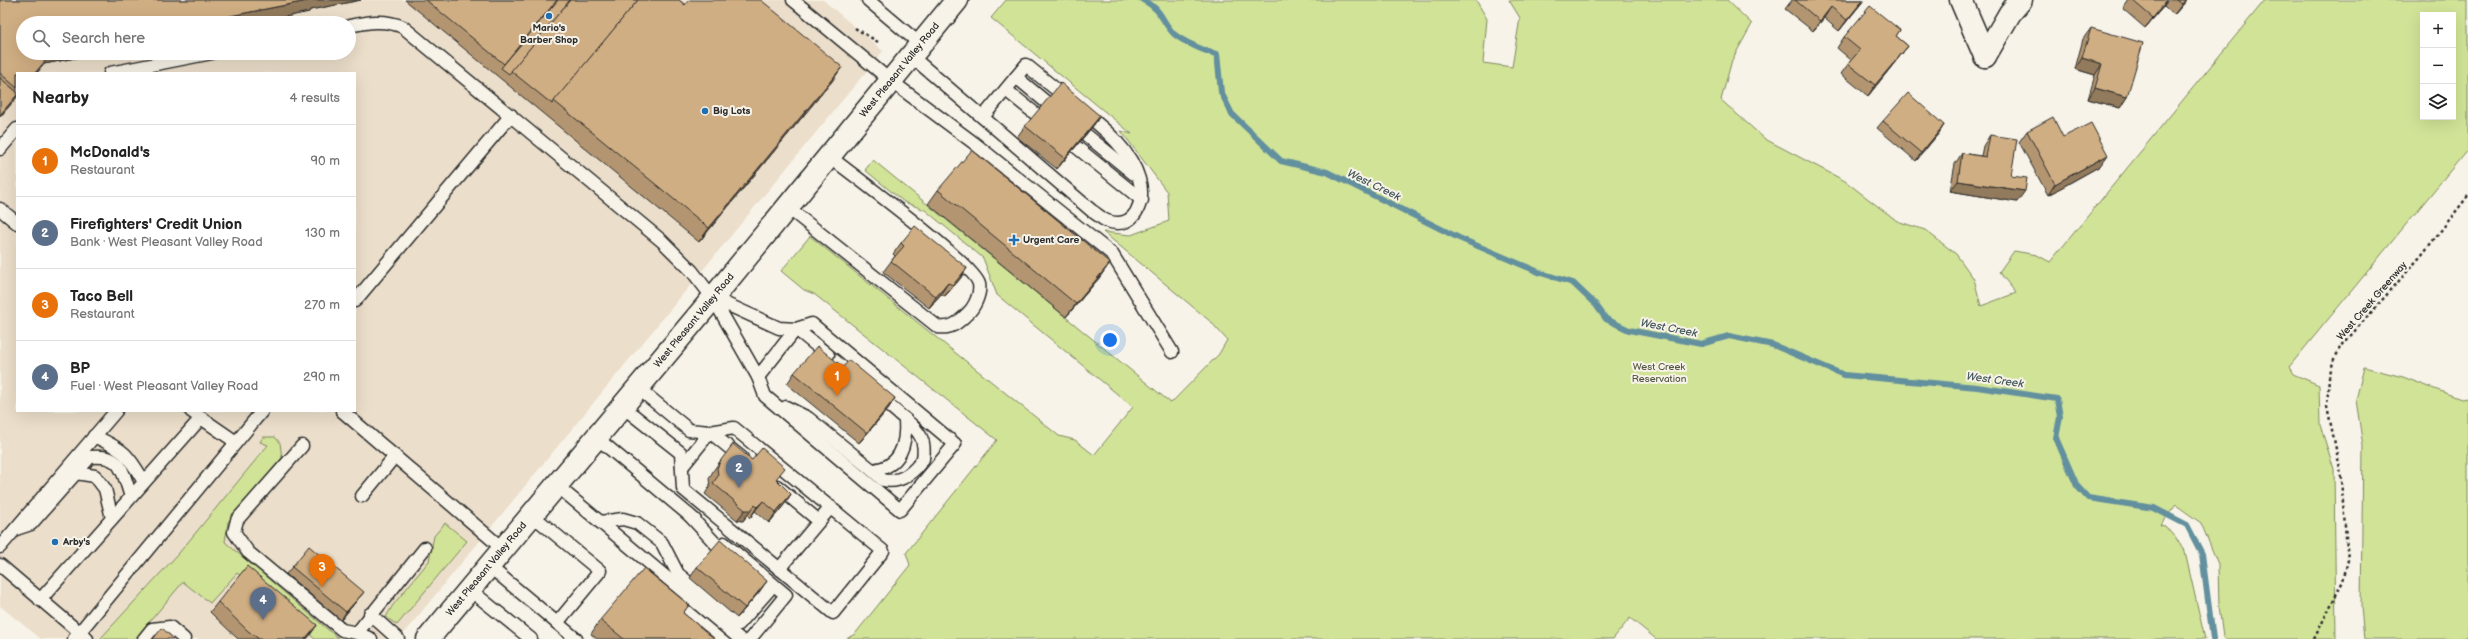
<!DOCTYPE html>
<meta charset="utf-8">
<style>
:root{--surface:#fff;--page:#f6f6f6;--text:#222;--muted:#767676;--line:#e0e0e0;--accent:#1f6fb2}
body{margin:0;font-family:"Balsamiq Sans",sans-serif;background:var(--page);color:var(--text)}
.controls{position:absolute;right:12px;top:12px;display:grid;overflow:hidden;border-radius:0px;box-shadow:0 4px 16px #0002}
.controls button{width:36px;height:36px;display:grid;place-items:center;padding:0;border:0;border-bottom:1px solid var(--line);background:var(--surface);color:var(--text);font:20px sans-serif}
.you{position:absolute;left:1110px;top:340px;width:14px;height:14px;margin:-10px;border:3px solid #fff;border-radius:50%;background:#1a73e8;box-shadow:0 0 0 6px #1a73e833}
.badge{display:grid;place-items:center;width:26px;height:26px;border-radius:50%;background:var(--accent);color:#fff;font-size:13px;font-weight:700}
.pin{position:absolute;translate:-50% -33px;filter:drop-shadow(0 1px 2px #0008)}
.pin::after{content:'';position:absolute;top:21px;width:14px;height:12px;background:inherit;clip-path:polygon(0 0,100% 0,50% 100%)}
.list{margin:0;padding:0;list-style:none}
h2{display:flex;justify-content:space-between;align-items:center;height:52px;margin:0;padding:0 16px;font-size:17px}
h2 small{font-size:13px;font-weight:400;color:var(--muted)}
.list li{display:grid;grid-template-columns:26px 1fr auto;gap:12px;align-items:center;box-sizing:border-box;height:72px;padding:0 16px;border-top:1px solid var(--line)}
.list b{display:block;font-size:15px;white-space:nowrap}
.list p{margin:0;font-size:13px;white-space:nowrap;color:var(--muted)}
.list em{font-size:13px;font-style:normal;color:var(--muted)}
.icon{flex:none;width:22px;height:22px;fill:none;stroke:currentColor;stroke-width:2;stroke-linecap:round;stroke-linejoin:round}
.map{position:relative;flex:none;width:2468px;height:639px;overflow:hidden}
.search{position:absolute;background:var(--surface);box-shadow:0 4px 16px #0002;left:16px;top:16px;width:340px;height:44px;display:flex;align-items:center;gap:10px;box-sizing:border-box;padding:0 14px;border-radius:22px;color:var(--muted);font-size:15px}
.panel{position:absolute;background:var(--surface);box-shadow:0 4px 16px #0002;left:16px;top:72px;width:340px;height:340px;border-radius:0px}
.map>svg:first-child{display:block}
.built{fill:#ebdeca;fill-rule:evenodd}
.green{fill:#d1e397;stroke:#7e8761;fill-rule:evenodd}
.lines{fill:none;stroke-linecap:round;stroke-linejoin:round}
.stream{stroke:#63909e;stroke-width:6}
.lane-casing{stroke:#2b2b2b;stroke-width:15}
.street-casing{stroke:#2b2b2b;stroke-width:25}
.secondary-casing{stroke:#2b2b2b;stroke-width:25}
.path{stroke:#2b2b2b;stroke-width:2.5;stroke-dasharray:3 3;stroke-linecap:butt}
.lane{stroke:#f7f3e8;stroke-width:12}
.street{stroke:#f7f3e8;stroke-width:22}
.secondary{stroke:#f7f3e8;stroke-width:22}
.wall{fill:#b39671;stroke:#2b2b2b}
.shaded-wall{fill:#927a5c;stroke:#2b2b2b}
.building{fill:#d0ae83;stroke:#2b2b2b}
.poi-dot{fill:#1f6fb2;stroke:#f7f3e8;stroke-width:1.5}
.labels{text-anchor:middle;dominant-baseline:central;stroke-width:4;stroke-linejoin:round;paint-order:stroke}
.poi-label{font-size:10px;font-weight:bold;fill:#2b2b2b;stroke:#f7f3e8;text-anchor:start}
.street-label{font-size:10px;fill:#2b2b2b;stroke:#f7f3e8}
.park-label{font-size:10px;fill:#545946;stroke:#f7f3e8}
.water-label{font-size:11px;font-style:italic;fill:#42555b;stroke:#f7f3e8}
</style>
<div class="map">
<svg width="2468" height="639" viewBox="0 0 2468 639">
<rect width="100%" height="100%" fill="#f7f3e8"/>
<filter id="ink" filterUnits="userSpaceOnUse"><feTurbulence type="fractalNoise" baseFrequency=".025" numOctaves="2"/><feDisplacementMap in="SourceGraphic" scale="8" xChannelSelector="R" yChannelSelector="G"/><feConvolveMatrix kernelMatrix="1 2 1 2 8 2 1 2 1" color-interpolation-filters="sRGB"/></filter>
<g filter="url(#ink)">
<path class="built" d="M0 0H823L883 51 399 639H41L0 606ZM23 23H349V53H23ZM17 73H355V411H17Z"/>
<g class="green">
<path d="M1006 0H1476L1487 19 1483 63 1512 67 1520 18 1509 0H1727L1752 24 1732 60 1721 100 1765 139 1845 181 1897 221 1925 230 1956 254 1974 279 1981 306 2016 293 1999 272 2014 251 2037 255 2050 262 2265 0H2468V149L2289 367 2293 374 2319 385 2320 425 2334 469 2336 639H2225L2223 636 2219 607 2218 564 2201 523 2176 505 2160 525 2165 526 2184 548 2205 639H1656L1630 618 1613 639H846L855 634 910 565 906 553 997 440 814 294 804 290 781 271 810 236 1059 436 1075 440 1094 455 1133 407 997 295 983 258 925 210 904 202 865 170 873 160 1171 403 1219 354 1227 340 1211 322 1103 232 1131 235 1169 221 1167 192 1121 131 1132 134 991 18ZM2423 15H2453V117H2423Z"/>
<polygon points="2364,367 2403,377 2461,399 2468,398 2468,639 2364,639 2361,607 2363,446 2356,400"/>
<polygon points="263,437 275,437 280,443 282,458 228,522 225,542 339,639 315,639 237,573 210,603 183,582 135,639 100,639 179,553 268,445 260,442"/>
<polygon points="445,523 467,541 397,625 386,617 393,605 429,561 434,536"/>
</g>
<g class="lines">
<path class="stream" d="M1143 0C1163 10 1161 21 1174 34 1182 41 1208 53 1217 54L1221 92 1232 114 1281 161 1327 172 1459 238 1541 273 1573 283 1596 305 1606 319 1629 330 1701 344 1729 336 1773 345 1844 375 1977 387 2057 399 2060 417 2056 438 2077 486 2088 498 2154 508 2187 525 2202 554 2213 639"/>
<defs>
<g id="lane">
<polyline points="793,0 891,81 974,143 1112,254 1172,352"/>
<polyline points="868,0 920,44"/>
<path d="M349 26C368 22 385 19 403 27L662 241 692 271 713 298 758 377 765 396 900 510 955 444 812 324 796 329 779 328 713 298"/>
<path d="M911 56 1092 211C1097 214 1102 219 1107 221 1135 231 1146 201 1139 179 1131 151 1105 129 1083 112"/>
<polyline points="110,73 212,53"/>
<polyline points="1016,77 1058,112"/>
<polyline points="1006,90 1048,124"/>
<polyline points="983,117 1026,65 1068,99"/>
<polyline points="1074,125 1134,174"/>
<polyline points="1064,137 1142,200"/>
<polyline points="0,149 17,129"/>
<path d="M787 207 938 327C951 329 958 323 967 314 974 308 981 294 979 284 975 265 853 175 830 157"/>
<polyline points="0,209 17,223"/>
<polyline points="355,301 511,115"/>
<polyline points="758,377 796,329 828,355"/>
<polyline points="623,407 681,453 683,489 833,613 883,551 734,428 710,432 689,430 638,388"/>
<path d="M786 407 808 418 872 470C900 468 907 445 905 419L878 396"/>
<polyline points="191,411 236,442"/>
<polyline points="342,411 503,549"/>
<path d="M94 436C124 450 128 454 144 482"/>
<polyline points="597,438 695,520"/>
<polyline points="302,446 237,520 234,532 248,552 342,630 357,633 371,639"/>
<polyline points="682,467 710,432 742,458"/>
<path d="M872 470 883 480C901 484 914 472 923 459 926 440 920 432 905 419"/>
<path d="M76 473 90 457C122 454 122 470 131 497"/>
<polyline points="556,485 740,639"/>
<polyline points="777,486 819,521"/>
<polyline points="362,496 395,456"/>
<polyline points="689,515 727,556"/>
<polyline points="600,522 623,519 637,523 662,543 678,574 739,624 769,590 752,576"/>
<polyline points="16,529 31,524 76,473 95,476 105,489 112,518"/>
<polyline points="724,543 786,595 750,639"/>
<polyline points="0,547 116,411"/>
<polyline points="0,565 87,639"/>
<polyline points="489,566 557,623 600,571 532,515"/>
<polyline points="779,569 831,507"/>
<polyline points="469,589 531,639"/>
<polyline points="40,600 201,418"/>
<polyline points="370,614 398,639"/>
<polyline points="557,623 576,639"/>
<polyline points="357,633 425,548"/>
<polyline points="74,639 262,411"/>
<polyline points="144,639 152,629 170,627 184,639"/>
</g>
<g id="street">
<polyline points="1961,0 1985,56"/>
<polyline points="1985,56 2010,13 2021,0"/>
</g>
<g id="secondary">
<path id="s1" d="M428 639 713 298 957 0"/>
</g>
</defs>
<use href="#lane" class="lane-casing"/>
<use href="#street" class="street-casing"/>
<use href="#secondary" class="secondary-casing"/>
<g class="path">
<polyline points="855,28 878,42"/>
<polyline points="2314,639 2343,581 2348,560 2340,468 2327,406 2329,377 2334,359 2344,343 2421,256 2468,196"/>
</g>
<use href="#lane" class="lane"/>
<use href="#street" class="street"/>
<use href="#secondary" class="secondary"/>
</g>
<g class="wall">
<polygon points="0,0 361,0 310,10 309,12 255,23 23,23 23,53 101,53 44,64 37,73 17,73 17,97 0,117"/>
<polygon points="405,0 679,0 685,5 833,80 699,242"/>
<polygon points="1792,0 1864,0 1839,31 1824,18 1813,31 1785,9"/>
<polygon points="2129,0 2187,0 2174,15 2164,6 2145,28 2123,9"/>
<polygon points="2091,28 2127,97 2120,108 2088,99 2095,75 2075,69 2083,39"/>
<polygon points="1900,30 1896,36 1908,46 1868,96 1841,74 1851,60 1837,48 1844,37"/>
<polygon points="1100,116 1093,126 1057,169 1017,137 1025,126"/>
<polygon points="1883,121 1944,125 1939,133 1916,161 1877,128"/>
<polygon points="2027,131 2063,137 2100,166 2048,195 2019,142"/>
<polygon points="1990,135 2011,176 2017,202 1950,191 1955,164 1962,153 1981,156 1983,146"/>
<polygon points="938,190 1100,277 1066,317 928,204"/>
<polygon points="901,243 967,268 960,279 945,296 941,294 929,308 883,272 895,256 893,254"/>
<polygon points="843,367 895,398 888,409 859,443 787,384 794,373"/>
<polygon points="721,460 776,480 791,494 784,505 769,523 755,511 750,518 747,515 743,521 737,520 705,494 710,486 709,479 713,471"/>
<polygon points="292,567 358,599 341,620 286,574"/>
<polygon points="697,567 760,591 737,618 690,578"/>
<polygon points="218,602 317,625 307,639 238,639 210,612"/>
<polygon points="689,605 683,613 715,639 597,639 591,634 600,620"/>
</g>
<g class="shaded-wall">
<polygon points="312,0 361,0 310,10 309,12 255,23 194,23"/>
<polygon points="1863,0 1864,0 1839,31 1847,20"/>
<polygon points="2167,0 2168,0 2164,6 2145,28 2153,18"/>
<polygon points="2185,0 2187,0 2174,15 2182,4"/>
<polygon points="1831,7 1824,18 1813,31 1820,21"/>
<polygon points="1908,46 1868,96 1875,85"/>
<polygon points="52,53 101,53 44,64 37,73 35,73"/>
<polygon points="2082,58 2102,64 2095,75 2075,69"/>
<polygon points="842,67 833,80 699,242 709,228"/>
<polygon points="2095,88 2127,97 2120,108 2088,99"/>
<polygon points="17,95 17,97 0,117 0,115"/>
<polygon points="1100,116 1093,126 1057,169 1065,158"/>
<polygon points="1944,125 1939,133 1916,161 1921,153"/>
<polygon points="2108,155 2100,166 2048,195 2055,184"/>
<polygon points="1958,181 2025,191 2017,202 1950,191"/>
<polygon points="1110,263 1100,277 1066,317 1076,304"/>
<polygon points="967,268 960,279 945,296 953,285"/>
<polygon points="948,283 941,294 929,308 936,297"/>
<polygon points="895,398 888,409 859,443"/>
<polygon points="791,494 784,505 769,523 776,512"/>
<polygon points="763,501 755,511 750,518 757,507"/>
<polygon points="755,505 743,521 737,520 745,510"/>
<polygon points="767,581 760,591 737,618 745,608"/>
<polygon points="364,592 358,599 341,620 346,612"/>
<polygon points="317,625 307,639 305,639"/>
</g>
<g class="building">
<polygon points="0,0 312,0 194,23 23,23 23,53 52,53 35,73 17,73 17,88 0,73"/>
<polygon points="426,0 557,0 504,64"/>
<polygon points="558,0 570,0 509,74 501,68"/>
<polygon points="570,0 638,0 552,104 511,71"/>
<polygon points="638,0 679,0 685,5 689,0 761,0 842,67 709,228 554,101"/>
<polygon points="1795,0 1863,0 1847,20 1831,7 1820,21"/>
<polygon points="2132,0 2167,0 2153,18"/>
<polygon points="2177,0 2185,0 2182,4"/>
<polygon points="1870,6 1900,30 1896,36 1908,46 1875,85 1848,64 1860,50 1844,37"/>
<polygon points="2091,28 2143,43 2127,97 2095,88 2102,64 2082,58"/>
<polygon points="0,78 17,92 17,95 0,115"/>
<polygon points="1061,83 1100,116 1065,158 1025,126"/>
<polygon points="1908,93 1944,125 1921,153 1883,121"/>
<polygon points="2053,117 2063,137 2091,123 2108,155 2055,184 2027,131"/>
<polygon points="1990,135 2017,139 2011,176 2027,178 2025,191 1958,181 1962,153 1986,157"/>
<polygon points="972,150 1110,263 1076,304 938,190"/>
<polygon points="915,226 967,268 953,285 948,283 936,297 891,261 904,246 901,243"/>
<polygon points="817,346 843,367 849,360 895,398 867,433 794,373"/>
<polygon points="733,444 752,460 762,448 785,468 776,479 791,494 776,512 763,501 757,507 755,505 751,510 745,510 713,483 718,476 717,468 721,460"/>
<polygon points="720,540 767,581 745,608 697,567"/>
<polygon points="309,546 364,592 346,612 292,567"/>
<polygon points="247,566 317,625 305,639 259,639 248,631 218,602"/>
<polygon points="644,568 689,605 683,613 715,639 624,639 600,620"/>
<polygon points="162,628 174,639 153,639"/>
</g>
</g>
<g class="poi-dot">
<circle cx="549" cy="16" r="4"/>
<circle cx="705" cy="111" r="4"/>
<path d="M1012 234h4v4h4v4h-4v4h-4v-4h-4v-4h4z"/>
<circle cx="55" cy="542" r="4"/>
</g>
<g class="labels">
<g class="poi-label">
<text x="549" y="28" text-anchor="middle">Mario's<tspan x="549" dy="12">Barber Shop</tspan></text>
<text x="713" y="111">Big Lots</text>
<text x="1023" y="240">Urgent Care</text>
<text x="63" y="542">Arby's</text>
</g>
<g class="street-label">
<text stroke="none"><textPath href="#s1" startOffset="739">West Pleasant Valley Road</textPath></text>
<text transform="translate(2372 301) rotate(-49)">West Creek Greenway</text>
<text stroke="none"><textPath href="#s1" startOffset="415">West Pleasant Valley Road</textPath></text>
<text stroke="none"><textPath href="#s1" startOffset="91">West Pleasant Valley Road</textPath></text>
</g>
<g class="park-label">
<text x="1659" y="367">West Creek<tspan x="1659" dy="12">Reservation</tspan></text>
</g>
<g class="water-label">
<text transform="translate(1374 185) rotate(26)">West Creek</text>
<text transform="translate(1669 328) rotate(11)">West Creek</text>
<text transform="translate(1995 380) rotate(8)">West Creek</text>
</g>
</g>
</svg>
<div class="controls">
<button>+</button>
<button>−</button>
<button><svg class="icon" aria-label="layers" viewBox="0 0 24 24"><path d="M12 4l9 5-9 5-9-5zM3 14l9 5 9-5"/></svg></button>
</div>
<div class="you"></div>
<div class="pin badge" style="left:837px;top:396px;background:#e8710a">1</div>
<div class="pin badge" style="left:739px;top:488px;background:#5c6f8a">2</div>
<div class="pin badge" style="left:322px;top:587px;background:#e8710a">3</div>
<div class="pin badge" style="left:263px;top:620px;background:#5c6f8a">4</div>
<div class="search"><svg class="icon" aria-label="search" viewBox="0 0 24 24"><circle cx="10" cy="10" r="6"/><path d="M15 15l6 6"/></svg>Search here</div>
<section class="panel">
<h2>Nearby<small>4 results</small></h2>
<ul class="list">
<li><span class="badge" style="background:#e8710a">1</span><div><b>McDonald's</b><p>Restaurant</p></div><em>90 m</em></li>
<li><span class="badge" style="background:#5c6f8a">2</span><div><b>Firefighters' Credit Union</b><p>Bank · West Pleasant Valley Road</p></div><em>130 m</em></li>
<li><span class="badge" style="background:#e8710a">3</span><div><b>Taco Bell</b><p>Restaurant</p></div><em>270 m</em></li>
<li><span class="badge" style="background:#5c6f8a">4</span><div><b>BP</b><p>Fuel · West Pleasant Valley Road</p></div><em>290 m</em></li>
</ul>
</section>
</div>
